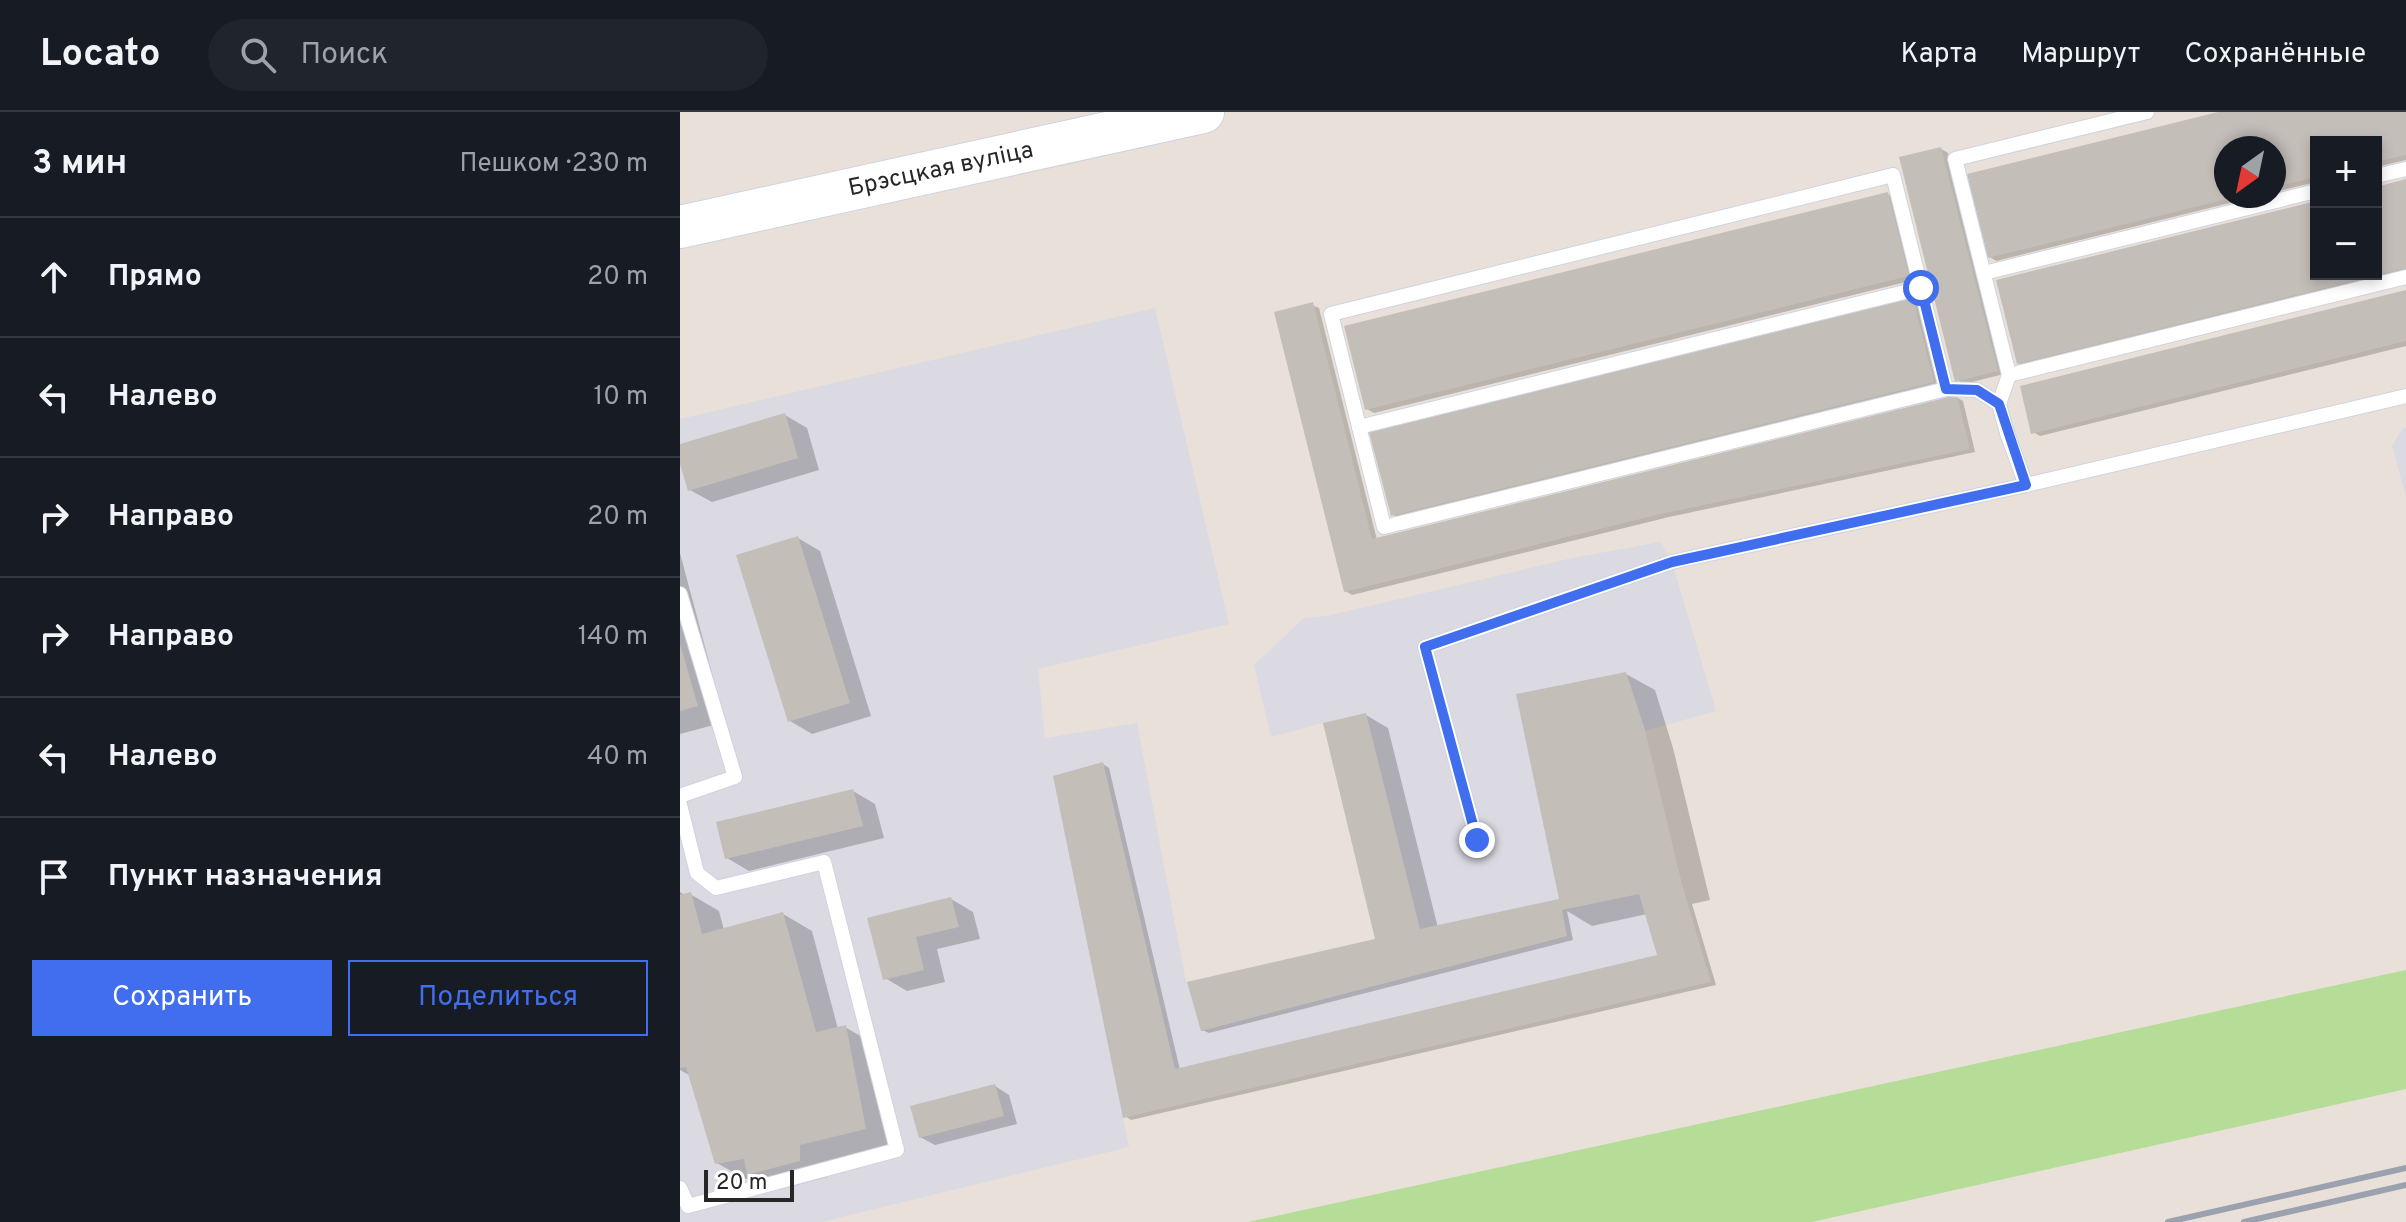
<!DOCTYPE html>
<html lang="ru">
<meta charset="utf-8">
<style>
:root{--surface:#171b24;--page:#20242c;--text:#f1f3f6;--muted:#9ea1a6;--line:#363941;--accent:#406eef}
body{margin:0;font-family:Overpass,sans-serif;background:var(--page);color:var(--text)}
.controls{position:absolute;right:24px;top:24px;display:grid;overflow:hidden;border-radius:0px;box-shadow:0 4px 12px #0003}
.controls button{width:72px;height:72px;display:grid;place-items:center;padding:0;border:0;border-bottom:2px solid var(--line);background:var(--surface);color:var(--text);font:40px sans-serif}
.compass{position:absolute;left:1534px;top:24px;width:72px;height:72px;border-radius:50%;background:var(--surface);box-shadow:0 4px 12px #0003;rotate:213deg}
.scale{position:absolute;left:24px;bottom:20px;width:90px;box-sizing:border-box;padding-left:8px;border:4px solid #272727;border-top:0;font-size:22px;line-height:28px;white-space:nowrap;color:#272727;-webkit-text-stroke:6px #fff;paint-order:stroke}
.stop{position:absolute;width:24px;height:24px;margin:-18px;border:6px solid #406eef;border-radius:50%;background:#fff}
.stop.end{background:#406eef;border-color:#fff;box-shadow:0 2px 8px #0008}
.list{margin:0;padding:0;list-style:none}
h2{display:flex;justify-content:space-between;align-items:center;height:104px;margin:0;padding:0 32px;font-size:34px}
h2 small{font-size:26px;font-weight:400;color:var(--muted)}
.list li{display:grid;grid-template-columns:52px 1fr auto;gap:24px;align-items:center;box-sizing:border-box;height:120px;padding:0 32px;border-top:2px solid var(--line)}
.list b{display:block;font-size:30px;white-space:nowrap}
.list em{font-size:26px;font-style:normal;color:var(--muted)}
.actions{display:flex;gap:16px;padding:24px 32px}
.actions a{flex:1;padding:18px 0;border:2px solid var(--accent);border-radius:0px;text-align:center;font-size:28px;color:var(--accent)}
.actions .main{background:var(--accent);color:#fff}
.icon{flex:none;width:44px;height:44px;fill:none;stroke:currentColor;stroke-width:2;stroke-linecap:round;stroke-linejoin:round}
.map{position:relative;flex:none;width:1726px;height:1110px;overflow:hidden}
header{display:flex;align-items:center;gap:48px;box-sizing:border-box;height:112px;padding:0 40px;background:var(--surface);border-bottom:2px solid var(--line)}
header strong{font-size:38px}
nav{display:flex;gap:44px;margin-inline-start:auto;font-size:28px}
.search{width:560px;height:72px;background:var(--page);display:flex;align-items:center;gap:20px;box-sizing:border-box;padding:0 28px;border-radius:44px;color:var(--muted);font-size:30px}
main{display:flex}
aside{flex:1;background:var(--surface)}
.map>svg:first-child{display:block}
.industrial{fill:#dbd9e1}
.green{fill:#b5dd97}
.shadow{fill:#0003}
.building{fill:#c4beb9}
.lines{fill:none;stroke-linecap:round;stroke-linejoin:round}
.lane-casing{stroke:#ced3df;stroke-width:16}
.secondary-casing{stroke:#ced3df;stroke-width:44}
.lane{stroke:#fff;stroke-width:14}
.secondary{stroke:#fff;stroke-width:42}
.rail{stroke:#9ca1b0;stroke-width:6}
.route{stroke:#406eef;stroke-width:10}
.labels{text-anchor:middle;dominant-baseline:central;stroke-width:6;stroke-linejoin:round;paint-order:stroke}
.street-label{font-size:24px;fill:#272727;stroke:#fff}
</style>
<header>
<strong>Locato</strong>
<div class="search"><svg class="icon" aria-label="search" viewBox="0 0 24 24"><circle cx="10" cy="10" r="6"/><path d="M15 15l6 6"/></svg>Поиск</div>
<nav><a>Карта</a><a>Маршрут</a><a>Сохранённые</a></nav>
</header>
<main>
<aside>
<h2>3 мин<small>Пешком · 230 m</small></h2>
<ul class="list">
<li><svg class="icon" aria-label="ahead" viewBox="0 0 24 24"><path d="M12 20V5M6 11l6-6 6 6"/></svg><div><b>Прямо</b></div><em>20 m</em></li>
<li><svg class="icon" aria-label="left" viewBox="0 0 24 24"><path d="M17 20v-9H6M10 6l-5 5 5 5"/></svg><div><b>Налево</b></div><em>10 m</em></li>
<li><svg class="icon" aria-label="right" viewBox="0 0 24 24"><path d="M7 20v-9h11M14 6l5 5-5 5"/></svg><div><b>Направо</b></div><em>20 m</em></li>
<li><svg class="icon" aria-label="right" viewBox="0 0 24 24"><path d="M7 20v-9h11M14 6l5 5-5 5"/></svg><div><b>Направо</b></div><em>140 m</em></li>
<li><svg class="icon" aria-label="left" viewBox="0 0 24 24"><path d="M17 20v-9H6M10 6l-5 5 5 5"/></svg><div><b>Налево</b></div><em>40 m</em></li>
<li><svg class="icon" aria-label="arrive" viewBox="0 0 24 24"><path d="M6 21V4h12l-3 4 3 4H6"/></svg><div><b>Пункт назначения</b></div></li>
</ul>
<div class="actions"><a class="main">Сохранить</a><a>Поделиться</a></div>
</aside>
<div class="map">
<svg width="1726" height="1110" viewBox="0 0 1726 1110">
<rect width="100%" height="100%" fill="#e9e1d9"/>
<g class="industrial">
<polygon points="475,196 549,512 358,557 365,626 457,611 506,870 695,827 643,611 591,625 574,553 624,506 647,504 892,446 980,430 992,450 1036,599 965,619 1002,772 1031,870 443,1006 449,1035 142,1110 0,1110 0,307"/>
<polygon points="1723,316 1726,316 1726,385 1712,334"/>
</g>
<polygon class="green" points="1726,858 1726,977 1132,1110 568,1110"/>
<g class="shadow">
<polygon points="1546,0 1726,0 1726,48 1696,55 1696,30 1636,30 1636,70 1594,80 1594,36 1546,36 1546,84 1578,84 1316,149 1310,145"/>
<polygon points="1261,37 1268,41 1324,262 1284,272 1277,268"/>
<polygon points="1726,69 1726,161 1345,255 1339,251 1636,91 1636,162 1696,162 1696,77"/>
<polygon points="1207,82 1214,86 1234,168 694,301 687,297"/>
<polygon points="1726,180 1726,234 1360,324 1353,320"/>
<polygon points="1233,188 1240,192 1260,273 719,406 712,402"/>
<polygon points="632,193 639,196 697,428 1276,285 1283,289 1295,340 989,405 672,483 665,479"/>
<polygon points="105,303 127,316 139,358 32,390 10,378 0,346 0,334"/>
<polygon points="118,426 140,439 191,604 132,622 110,609"/>
<polygon points="0,441 45,610 0,622"/>
<polygon points="946,562 975,578 993,636 1030,788 1012,792 1036,873 451,1008 445,1004 423,652 429,656 500,958 979,844 967,802 912,814 887,799 893,828 529,921 522,918 702,829 686,603 708,616 758,816 882,789"/>
<polygon points="173,679 195,692 204,726 69,759 47,746"/>
<polygon points="0,780 6,784 10,782 39,799 44,818 103,802 132,819 158,917 165,915 194,932 214,1032 148,1049 148,1065 97,1078 75,1066 65,1067 37,1051 11,964 0,958"/>
<polygon points="271,787 293,800 300,827 257,837 265,870 227,879 205,866 190,807"/>
<polygon points="315,974 329,983 337,1012 255,1033 240,1025"/>
</g>
<g class="building">
<polygon points="1538,0 1726,0 1726,43 1696,50 1696,30 1636,30 1636,65 1594,75 1594,36 1546,36 1546,84 1555,85 1308,146 1287,62"/>
<polygon points="1261,35 1318,259 1275,270 1219,45"/>
<polygon points="1726,67 1726,156 1337,252 1316,168 1636,89 1636,162 1696,162 1696,75"/>
<polygon points="1208,80 1229,164 685,298 664,214"/>
<polygon points="1726,178 1726,229 1351,322 1340,274"/>
<polygon points="1233,186 1254,270 711,404 689,320"/>
<polygon points="633,190 692,427 1277,283 1290,337 981,402 664,480 594,200"/>
<polygon points="105,301 118,346 8,379 0,352 0,332"/>
<polygon points="118,424 170,591 108,610 56,443"/>
<polygon points="0,532 18,594 0,599"/>
<polygon points="946,560 965,618 1002,772 1031,870 443,1006 373,664 423,650 495,957 977,843 959,782 882,798 887,824 521,919 507,870 695,827 643,611 686,601 740,817 879,787 836,582"/>
<polygon points="173,677 183,714 45,747 36,710"/>
<polygon points="11,780 22,822 103,800 136,920 166,913 186,1017 120,1033 120,1049 67,1063 64,1047 35,1052 6,955 0,956 0,783"/>
<polygon points="271,785 279,815 236,825 244,858 203,868 187,806"/>
<polygon points="315,972 324,1004 239,1026 230,994"/>
</g>
<g class="lines">
<defs>
<g id="lane">
<polygon points="1213,63 1266,277 704,415 651,202"/>
<polyline points="1696,64 1726,57"/>
<polyline points="1304,161 1636,79"/>
<polyline points="1329,263 1726,165"/>
<polyline points="1266,277 1297,278 1319,292"/>
<polyline points="679,315 1241,176"/>
<polyline points="1346,373 1327,321 1319,292 1329,263 1275,47 1467,0"/>
<polyline points="0,482 55,665 0,684"/>
<polyline points="0,693 17,761 36,776 144,750 217,1038 8,1094 0,1076"/>
<polyline points="797,728 745,535 992,450 1346,373 1726,284"/>
</g>
<polyline id="secondary" points="0,115 523,0"/>
</defs>
<use href="#lane" class="lane-casing"/>
<use href="#secondary" class="secondary-casing"/>
<use href="#lane" class="lane"/>
<use href="#secondary" class="secondary"/>
<g class="rail">
<polyline points="1488,1110 1726,1056"/>
<polyline points="1564,1110 1726,1073"/>
</g>
</g>
<g class="lines">
<polyline class="route" points="797,728 745,535 992,450 1346,373 1319,292 1297,278 1266,277 1241,176"/>
</g>
<g class="labels">
<g class="street-label">
<text transform="translate(261 58) rotate(-12)">Брэсцкая вуліца</text>
</g>
</g>
</svg>
<div class="controls">
<button>+</button>
<button>−</button>
</div>
<svg class="compass" viewBox="-18 -18 36 36"><path d="M0-13l5 13h-10z" fill="#e53935"/><path d="M0 13l5-13h-10z" fill="#9ea1a6"/></svg>
<div class="scale">20 m</div>
<div class="stop" style="left:1241px;top:176px"></div>
<div class="stop end" style="left:797px;top:728px"></div>
</div>
</main>
